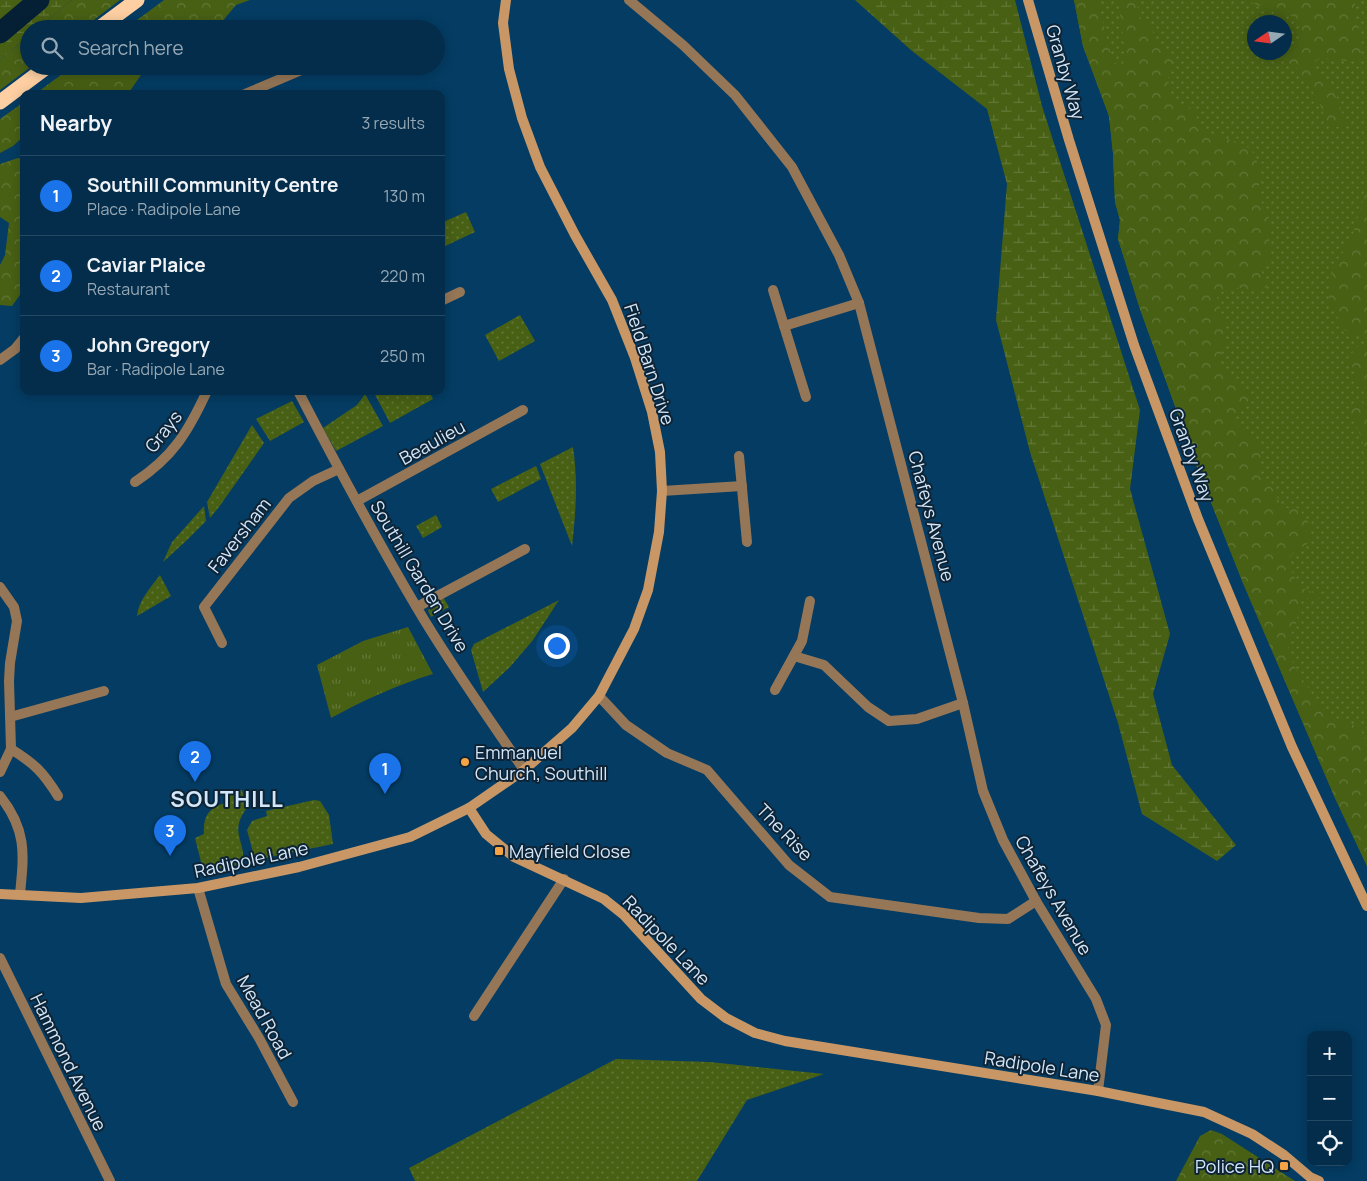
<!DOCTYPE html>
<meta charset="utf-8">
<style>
:root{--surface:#032d4a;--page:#113954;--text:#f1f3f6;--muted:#97a8b5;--line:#244962;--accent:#1a73e8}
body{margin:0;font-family:Manrope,sans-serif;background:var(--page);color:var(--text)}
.controls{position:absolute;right:15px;bottom:15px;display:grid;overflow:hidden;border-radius:10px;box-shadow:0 2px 12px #0003}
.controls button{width:45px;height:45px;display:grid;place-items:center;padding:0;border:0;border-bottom:1px solid var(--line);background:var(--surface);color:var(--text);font:25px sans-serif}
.compass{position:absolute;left:1247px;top:15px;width:45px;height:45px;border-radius:50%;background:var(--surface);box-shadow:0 2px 12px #0003;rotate:257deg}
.you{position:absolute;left:556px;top:645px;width:18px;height:18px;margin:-12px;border:4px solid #fff;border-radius:50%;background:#1a73e8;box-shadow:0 0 0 8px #1a73e833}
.badge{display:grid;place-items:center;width:32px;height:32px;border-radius:50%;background:var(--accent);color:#fff;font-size:16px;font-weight:700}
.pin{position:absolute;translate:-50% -41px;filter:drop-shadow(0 1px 2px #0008)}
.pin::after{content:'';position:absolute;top:26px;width:18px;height:15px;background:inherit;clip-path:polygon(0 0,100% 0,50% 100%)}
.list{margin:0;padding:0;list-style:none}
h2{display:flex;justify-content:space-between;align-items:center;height:65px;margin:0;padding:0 20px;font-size:21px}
h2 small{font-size:16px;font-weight:400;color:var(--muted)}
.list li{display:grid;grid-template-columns:32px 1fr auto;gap:15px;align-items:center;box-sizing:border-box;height:80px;padding:0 20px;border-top:1px solid var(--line)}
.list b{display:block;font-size:19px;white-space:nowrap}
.list p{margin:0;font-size:16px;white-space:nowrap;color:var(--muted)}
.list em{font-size:16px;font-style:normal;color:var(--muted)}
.icon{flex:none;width:28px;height:28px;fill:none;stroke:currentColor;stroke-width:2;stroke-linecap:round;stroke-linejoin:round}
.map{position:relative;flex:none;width:1367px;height:1181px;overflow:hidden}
.search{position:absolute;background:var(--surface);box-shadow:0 2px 12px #0003;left:20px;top:20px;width:425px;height:55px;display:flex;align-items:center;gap:12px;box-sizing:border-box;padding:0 18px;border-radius:28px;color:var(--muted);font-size:19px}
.panel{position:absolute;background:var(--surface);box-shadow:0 2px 12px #0003;left:20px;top:90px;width:425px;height:305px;border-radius:10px}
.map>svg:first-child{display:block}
.grass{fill:url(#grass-dots);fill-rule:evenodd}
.forest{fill:url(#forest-crowns)}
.wetland{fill:url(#wetland-marsh)}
.park{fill:url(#park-tufts)}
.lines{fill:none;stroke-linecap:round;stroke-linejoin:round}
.river{stroke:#052035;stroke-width:21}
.street{stroke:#957657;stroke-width:10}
.secondary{stroke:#c89765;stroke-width:10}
.highway{stroke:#fdcfa2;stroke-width:15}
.poi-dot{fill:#f5a345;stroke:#0e2334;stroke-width:2}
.labels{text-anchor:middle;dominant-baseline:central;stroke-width:4;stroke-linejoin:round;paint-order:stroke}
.street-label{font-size:18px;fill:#d3e7fb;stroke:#0e2334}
.poi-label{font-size:18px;fill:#d3e7fb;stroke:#0e2334;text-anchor:start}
.district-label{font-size:22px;font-weight:bold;letter-spacing:1px;fill:#d3e7fb;stroke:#0e2334}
</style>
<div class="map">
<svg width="1367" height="1181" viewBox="0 0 1367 1181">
<defs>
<pattern id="grass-dots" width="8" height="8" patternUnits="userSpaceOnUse" patternTransform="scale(1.25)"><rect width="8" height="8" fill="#486014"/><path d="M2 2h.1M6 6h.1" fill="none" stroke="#627737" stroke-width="1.8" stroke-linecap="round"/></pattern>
<pattern id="forest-crowns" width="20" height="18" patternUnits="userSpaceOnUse" patternTransform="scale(1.25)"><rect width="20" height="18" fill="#486014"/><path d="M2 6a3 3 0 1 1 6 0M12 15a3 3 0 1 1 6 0" fill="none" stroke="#627737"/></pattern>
<pattern id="wetland-marsh" width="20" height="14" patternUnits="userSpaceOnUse" patternTransform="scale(1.25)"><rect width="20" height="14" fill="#486014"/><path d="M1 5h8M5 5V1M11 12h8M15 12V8" fill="none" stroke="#627737"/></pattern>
<pattern id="park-tufts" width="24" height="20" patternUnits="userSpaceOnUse" patternTransform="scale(1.25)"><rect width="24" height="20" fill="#486014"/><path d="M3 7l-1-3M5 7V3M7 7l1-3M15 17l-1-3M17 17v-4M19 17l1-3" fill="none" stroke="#627737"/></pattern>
</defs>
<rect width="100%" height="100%" fill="#043c63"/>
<g class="grass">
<path d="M1074 0H1367V866L1335 798 1243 583 1197 467 1140 309 1118 239 1120 220 1115 202 1113 153 1109 116 1083 46ZM1254 22H1284V52H1254Z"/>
<polygon points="466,212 475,232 441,248 441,223"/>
<polygon points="520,315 535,341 499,361 485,335"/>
<polygon points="373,391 429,391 433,399 390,423"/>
<polygon points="365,394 383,426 336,451 323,428 357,405"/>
<polygon points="292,401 304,422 270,441 256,419"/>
<polygon points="252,425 264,443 219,507 210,518 207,502"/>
<path d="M573 447C578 480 576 512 572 546L540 464Z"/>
<polygon points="536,466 541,479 498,502 491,489"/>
<polygon points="204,506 206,521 186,541 163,562 172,542"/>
<polygon points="436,515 442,527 423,538 416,526"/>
<path d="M160 575 171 596 137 616C138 601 151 587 160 575Z"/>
<polygon points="443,597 449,607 431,617 428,611 431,604"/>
<polygon points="559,600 533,640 510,667 483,692 471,650 474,644"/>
<path d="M242 790 246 809C229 833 246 840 243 864L206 871 203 870 195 838 204 834C203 817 208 808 225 803L223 794Z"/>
<polygon points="314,800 320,801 329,815 333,844 255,860 247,830 252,821 267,816 266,811"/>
<polygon points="616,1059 710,1062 824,1074 747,1100 697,1181 415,1181 409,1168"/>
</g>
<g class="forest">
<polygon points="72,0 120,0 82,29 37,29"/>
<polygon points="164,0 250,0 236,5 216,29 125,29"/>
<path d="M1074 0H1098L1112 59 1115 63 1124 62 1126 60 1118 0H1136L1140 17 1152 29 1156 43 1173 58C1173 63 1170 65 1169 70 1167 79 1169 88 1171 96L1183 105 1194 109 1197 119 1206 131 1213 135 1234 141 1251 149 1259 166V194L1263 205 1268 210 1270 258 1261 266 1263 277 1267 284 1266 287 1261 289 1238 288 1221 292 1217 298 1225 327V340L1219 363C1221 367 1223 371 1225 374 1237 385 1250 382 1249 403L1240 411 1235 418C1239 437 1250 429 1258 442 1265 454 1257 467 1260 476 1262 482 1268 483 1272 487 1276 492 1278 501 1283 508H1297C1310 521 1312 525 1308 543L1293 553 1288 560 1294 577 1302 588 1319 595 1318 599 1304 598 1299 604 1297 621 1291 634 1288 649 1294 666 1325 714 1359 727 1367 742V866L1335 798 1243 583 1197 467 1140 309 1118 239 1120 220 1115 202 1113 153 1109 116 1083 46Z"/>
<path d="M1246 0H1355C1355 5 1355 11 1355 16 1357 30 1367 47 1358 59 1354 60 1350 61 1345 61 1334 60 1321 54 1313 64L1336 96 1346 123 1339 127H1329L1318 100 1296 67 1287 62 1286 54 1291 48 1302 42 1299 24 1294 16 1280 15Z"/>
<polygon points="29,36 29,66 32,66 0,90 0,60"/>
<polygon points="73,66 147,66 128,94 80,94 75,90 71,94 35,94"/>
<polygon points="24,102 24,136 13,146 0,153 0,119"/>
<polygon points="18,158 24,159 24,285 22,292 12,306 0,305 0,265 5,255 9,223 0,217 0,164"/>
<polygon points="1367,187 1367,333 1354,335 1343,329 1329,299 1329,279 1340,257 1351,240"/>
<path d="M1357 347H1367V388L1360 385C1355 377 1354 367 1348 358Z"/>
<polygon points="1360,401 1367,407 1367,454 1351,410 1354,403"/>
<polygon points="1211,1130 1222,1134 1295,1181 1176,1181 1200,1136"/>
</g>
<g class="wetland">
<polygon points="0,0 72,0 37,29 29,29 29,36 0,60"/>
<polygon points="855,0 1015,0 1042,106 1140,410 1130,489 1170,634 1153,694 1172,765 1236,845 1217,861 1142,814 1118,723 1030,452 996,320 1007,184 987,109 912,51"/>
</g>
<path class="park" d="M408 627 433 674C397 685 364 700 331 718L317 665 363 641Z"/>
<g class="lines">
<polyline class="river" points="0,33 39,0"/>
<g class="street">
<polyline points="629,0 683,45 735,95 792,167 839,255 859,303 878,376 963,703 983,791 1003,840 1036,901 1096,999 1106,1025 1098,1091"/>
<polyline points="245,94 311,66"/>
<polyline points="773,290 806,397"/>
<polyline points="441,301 460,292"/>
<polyline points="784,326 859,303"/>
<polyline points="0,360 15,349 24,338"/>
<path d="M298 391C336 464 375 537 417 608 450 664 488 717 524 770"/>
<polyline points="739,456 747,542"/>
<path d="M135 482C173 457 188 432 207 391"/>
<polyline points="662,491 742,486"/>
<polyline points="357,501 523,410"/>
<polyline points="0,587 14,607 17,621 10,663 9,681 11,749 0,772"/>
<polyline points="417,607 525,549"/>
<polyline points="222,643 204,607 289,498 313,481 339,469"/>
<polyline points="794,656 824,665 868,707 889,721 917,719 963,703"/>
<polyline points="775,690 802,641 810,601"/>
<polyline points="599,696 626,725 667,753 707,770 789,865 830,897 979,918 1008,919 1036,901"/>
<polyline points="10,717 104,691"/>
<path d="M11 749C35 764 43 772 58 796"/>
<path d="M0 796C27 830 24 854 20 894"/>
<polyline points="198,888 226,984 259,1038 293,1102"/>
<polyline points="0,958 110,1181"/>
<polyline points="474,1016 564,879"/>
</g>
<g class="secondary">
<polyline points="1028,0 1069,140 1134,345 1198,519 1292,747 1367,906"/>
<polyline points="469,808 486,834 514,857 604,899 624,915 701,999 726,1018 755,1033 785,1041 1098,1091 1204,1112 1252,1134 1284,1155 1310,1177 1319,1181"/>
<polyline points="0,894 81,898 198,888 299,867 410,837 469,808 524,770 572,728 599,696 634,629 648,590 659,532 662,491 660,452 652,412 635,358 612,300 575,235 540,167 522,118 509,69 503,23 506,0"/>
</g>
<g class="highway">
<polyline points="98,29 137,0"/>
<polyline points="0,102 48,66"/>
</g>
</g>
<g class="poi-dot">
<circle cx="465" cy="762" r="5"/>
<rect x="494" y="846" width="10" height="10" rx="2.5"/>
<rect x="1279" y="1161" width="10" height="10" rx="2.5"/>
</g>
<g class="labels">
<g class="street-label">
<text transform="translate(1066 72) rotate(74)">Granby Way</text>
<text transform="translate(650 364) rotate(72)">Field Barn Drive</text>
<text transform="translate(163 431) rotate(-52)">Grays</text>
<text transform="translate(432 442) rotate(-29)">Beaulieu</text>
<text transform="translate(1192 455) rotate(70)">Granby Way</text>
<text transform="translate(932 516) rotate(75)">Chafeys Avenue</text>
<text transform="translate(239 535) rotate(-52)">Faversham</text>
<text transform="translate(420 576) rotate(59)">Southill Garden Drive</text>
<text transform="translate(785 832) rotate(46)">The Rise</text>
<text transform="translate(251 859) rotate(-12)">Radipole Lane</text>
<text transform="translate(1054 895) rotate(60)">Chafeys Avenue</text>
<text transform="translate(667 940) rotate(46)">Radipole Lane</text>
<text transform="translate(265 1017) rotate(61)">Mead Road</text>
<text transform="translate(69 1062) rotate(64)">Hammond Avenue</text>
<text transform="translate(1042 1066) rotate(9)">Radipole Lane</text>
</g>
<g class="poi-label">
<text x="475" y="752">Emmanuel<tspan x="475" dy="21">Church, Southill</tspan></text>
<text x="509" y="851">Mayfield Close</text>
<text x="1274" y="1166" text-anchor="end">Police HQ</text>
</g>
<g class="district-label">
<text x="227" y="799">SOUTHILL</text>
</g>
</g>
</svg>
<div class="controls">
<button>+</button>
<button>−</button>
<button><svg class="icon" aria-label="locate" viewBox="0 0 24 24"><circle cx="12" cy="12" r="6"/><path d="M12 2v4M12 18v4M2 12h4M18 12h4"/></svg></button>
</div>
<svg class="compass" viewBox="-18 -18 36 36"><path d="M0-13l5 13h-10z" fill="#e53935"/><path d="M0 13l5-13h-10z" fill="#97a8b5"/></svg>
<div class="you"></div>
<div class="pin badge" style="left:385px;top:794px">1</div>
<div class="pin badge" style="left:195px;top:782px">2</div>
<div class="pin badge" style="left:170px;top:856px">3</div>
<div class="search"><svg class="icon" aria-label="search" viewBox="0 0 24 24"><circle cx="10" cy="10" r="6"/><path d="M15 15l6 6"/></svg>Search here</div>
<section class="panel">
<h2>Nearby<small>3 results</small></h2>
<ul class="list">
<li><span class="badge">1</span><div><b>Southill Community Centre</b><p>Place · Radipole Lane</p></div><em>130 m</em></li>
<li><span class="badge">2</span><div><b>Caviar Plaice</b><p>Restaurant</p></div><em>220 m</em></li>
<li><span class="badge">3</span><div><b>John Gregory</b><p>Bar · Radipole Lane</p></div><em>250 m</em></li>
</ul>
</section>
</div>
